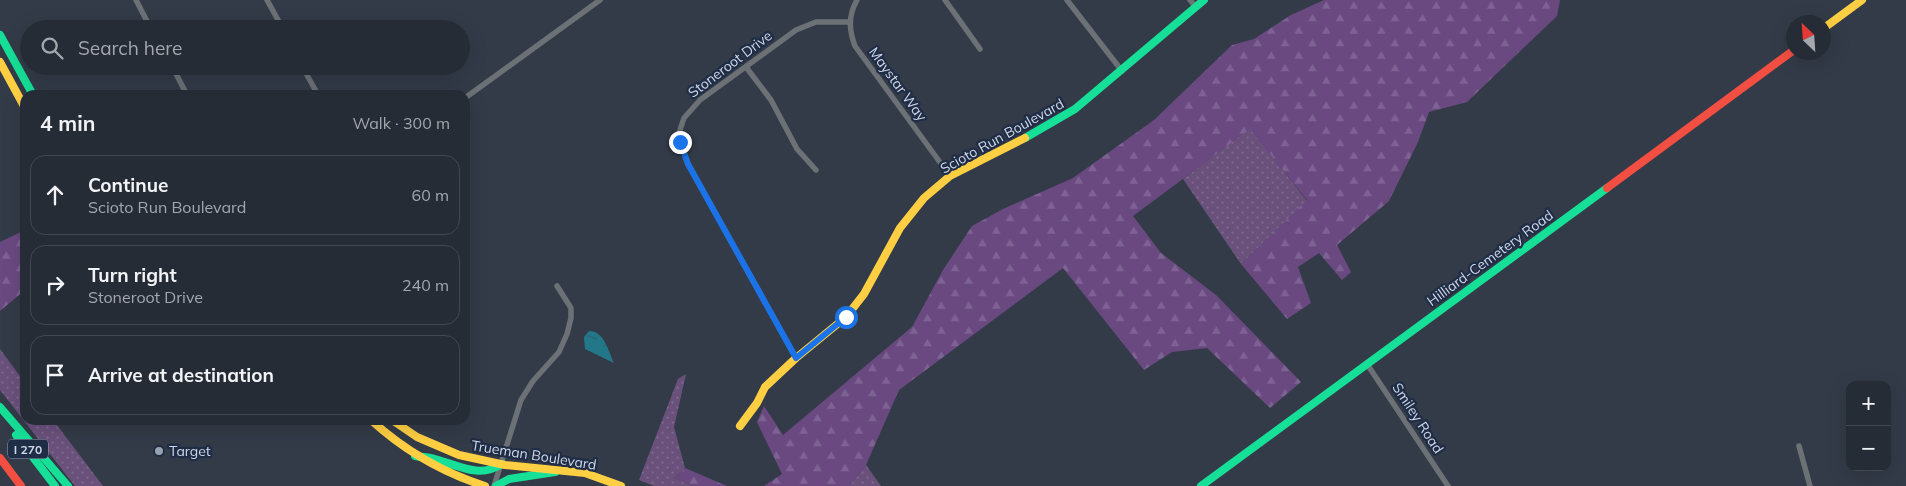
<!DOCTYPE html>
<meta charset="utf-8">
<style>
:root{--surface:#262c36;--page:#323842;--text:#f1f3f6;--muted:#a4a7ad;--line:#424851}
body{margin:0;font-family:Mulish,sans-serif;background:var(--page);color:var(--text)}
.controls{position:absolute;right:15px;bottom:15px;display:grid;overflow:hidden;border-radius:10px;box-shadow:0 5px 20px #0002}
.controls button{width:45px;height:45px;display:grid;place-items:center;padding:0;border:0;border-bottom:1px solid var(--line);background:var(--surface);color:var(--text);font:25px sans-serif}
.compass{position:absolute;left:1786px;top:15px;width:45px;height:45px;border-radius:50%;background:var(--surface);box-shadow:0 5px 20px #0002;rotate:335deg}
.stop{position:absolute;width:15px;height:15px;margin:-11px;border:4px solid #1a73e8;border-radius:50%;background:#fff}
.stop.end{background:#1a73e8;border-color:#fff;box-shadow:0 1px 5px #0008}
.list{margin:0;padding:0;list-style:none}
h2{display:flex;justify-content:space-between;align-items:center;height:65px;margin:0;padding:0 20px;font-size:21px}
h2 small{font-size:16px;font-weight:400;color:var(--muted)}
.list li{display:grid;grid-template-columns:32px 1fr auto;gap:15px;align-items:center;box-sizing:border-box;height:80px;margin:0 10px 10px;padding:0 10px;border:1px solid var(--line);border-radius:15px}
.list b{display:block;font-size:19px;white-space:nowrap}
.list p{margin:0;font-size:16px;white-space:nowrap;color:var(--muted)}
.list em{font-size:16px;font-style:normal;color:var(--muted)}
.icon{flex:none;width:28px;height:28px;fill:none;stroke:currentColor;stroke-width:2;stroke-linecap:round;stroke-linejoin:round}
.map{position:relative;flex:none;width:1906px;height:486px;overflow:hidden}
.search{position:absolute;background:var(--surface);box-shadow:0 5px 20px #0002;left:20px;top:20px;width:450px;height:55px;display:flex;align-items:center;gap:12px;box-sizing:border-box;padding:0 18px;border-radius:28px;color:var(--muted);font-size:19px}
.panel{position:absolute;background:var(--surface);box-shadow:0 5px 20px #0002;left:20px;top:90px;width:450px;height:335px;border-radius:15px}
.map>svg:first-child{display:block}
.grass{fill:url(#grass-dots)}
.forest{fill:url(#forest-firs)}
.water{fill:url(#water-ripples)}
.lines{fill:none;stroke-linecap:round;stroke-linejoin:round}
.street{stroke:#6c7176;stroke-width:5.5}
.fast{stroke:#16e098;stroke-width:8}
.slow{stroke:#ffcf43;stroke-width:8}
.jam{stroke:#f24e42;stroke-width:8}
.route{stroke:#1a73e8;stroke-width:6}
.poi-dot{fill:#98a1b0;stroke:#202d46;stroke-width:2}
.labels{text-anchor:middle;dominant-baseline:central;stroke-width:4.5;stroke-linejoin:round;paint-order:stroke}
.shield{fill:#202d46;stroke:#9aa5b7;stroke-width:1}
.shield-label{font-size:12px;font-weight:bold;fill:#cfd8e8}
.street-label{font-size:14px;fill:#cfd8e8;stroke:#202d46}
.poi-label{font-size:14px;fill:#cfd8e8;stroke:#202d46;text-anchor:start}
</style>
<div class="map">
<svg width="1906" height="486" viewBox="0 0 1906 486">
<defs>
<pattern id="grass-dots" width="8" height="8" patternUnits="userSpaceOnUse" patternTransform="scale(1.25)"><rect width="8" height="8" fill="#6a517c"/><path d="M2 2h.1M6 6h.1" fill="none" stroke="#7e698f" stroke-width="1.8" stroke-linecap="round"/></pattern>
<pattern id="forest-firs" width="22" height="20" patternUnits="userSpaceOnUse" patternTransform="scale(1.25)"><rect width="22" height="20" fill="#6a4981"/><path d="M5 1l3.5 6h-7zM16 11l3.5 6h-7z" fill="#7e6293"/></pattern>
<pattern id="water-ripples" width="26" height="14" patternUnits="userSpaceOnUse" patternTransform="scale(1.25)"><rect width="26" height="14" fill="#227888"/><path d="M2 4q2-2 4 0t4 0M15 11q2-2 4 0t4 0" fill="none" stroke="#2f5f6a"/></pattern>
</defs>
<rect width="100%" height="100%" fill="#333b48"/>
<g class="grass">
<polygon points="1250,128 1307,201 1241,264 1183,179"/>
<polygon points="0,349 25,383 25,420 53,420 103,486 75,486 0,390"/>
<polygon points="686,374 674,427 685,468 674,478 693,486 654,486 639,480 678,379"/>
<polygon points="866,465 881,486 849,486"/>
</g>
<g class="forest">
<polygon points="1324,0 1560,0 1557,16 1467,102 1429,112 1418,142 1389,201 1337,245 1351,272 1342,280 1319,253 1298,267 1311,303 1287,319 1241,264 1307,200 1250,129 1133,216 1161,253 1216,295 1301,382 1270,408 1207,348 1172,352 1144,370 1063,268 899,390 866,465 849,486 764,486 782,474 757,422 764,406 783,435 912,327 943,270 972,226 1003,209 1073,178 1154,120 1232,45 1254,39 1291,15"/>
<polygon points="25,230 25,290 0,311 0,242"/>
<polygon points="685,468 727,486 693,486 674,478"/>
</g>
<path class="water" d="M589 331C604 331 608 350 614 363L585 349 584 337Z"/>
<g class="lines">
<g class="street">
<polyline points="136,0 151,29"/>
<polyline points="267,0 283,29"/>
<path d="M857 0C848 16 849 30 855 46L950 176"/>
<polyline points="945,0 980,49"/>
<polyline points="1067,0 1122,71"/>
<polyline points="1190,0 1196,7"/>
<polyline points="136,29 148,22"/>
<polyline points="172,66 187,95"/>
<polyline points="302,66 318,95"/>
<polyline points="746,67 771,100 797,149 816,170"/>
<polyline points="465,98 600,0"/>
<polyline points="796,358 688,164 680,142 680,130 684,118 700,100 796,30 816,22 850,22"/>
<polyline points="1367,364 1448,486"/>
<polyline points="1799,446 1810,486"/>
<polyline points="494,486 521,400 533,381 559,352 567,334 571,318 571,308 557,286"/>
</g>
<g class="fast">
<polyline points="0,35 33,95"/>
<polyline points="1025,138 1075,109 1204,0"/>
<polyline points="0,407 68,486"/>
<polyline points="16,435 55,486"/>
<path d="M415 456C421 457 428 457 435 459 458 465 479 479 502 464"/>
<polyline points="496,486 509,479 555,472"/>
<polyline points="1201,486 1607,188"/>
</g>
<g class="slow">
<polyline points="1824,28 1862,0"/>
<polyline points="0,62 25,108"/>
<path d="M371 420C405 451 441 472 485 486"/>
<polyline points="392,420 417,437 459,455 505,465 585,473 621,486"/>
<polyline points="740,426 757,403 765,387 796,358 846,317 864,294 900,228 924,198 950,176 1025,138"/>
</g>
<g class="jam">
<polyline points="1607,188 1794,50"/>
<polyline points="0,458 21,486"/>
</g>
</g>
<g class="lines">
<polyline class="route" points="680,142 688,164 796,358 846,317"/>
</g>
<circle class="poi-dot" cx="159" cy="451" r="5"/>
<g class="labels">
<rect class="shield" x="8" y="439.5" width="40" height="19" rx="4"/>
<g class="shield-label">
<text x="28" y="449">I 270</text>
</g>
<g class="street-label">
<text transform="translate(730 64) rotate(-37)">Stoneroot Drive</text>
<text transform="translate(898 84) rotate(54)">Maystar Way</text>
<text transform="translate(1002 136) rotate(-29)">Scioto Run Boulevard</text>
<text transform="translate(1490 258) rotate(-36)">Hilliard-Cemetery Road</text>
<text transform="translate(1418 418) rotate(57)">Smiley Road</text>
<text transform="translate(534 455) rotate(9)">Trueman Boulevard</text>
</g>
<g class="poi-label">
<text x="169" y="451">Target</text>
</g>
</g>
</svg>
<div class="controls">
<button>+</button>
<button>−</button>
</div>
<svg class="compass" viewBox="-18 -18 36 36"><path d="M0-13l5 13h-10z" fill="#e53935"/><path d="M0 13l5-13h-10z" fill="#a4a7ad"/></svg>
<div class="stop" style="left:846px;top:317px"></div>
<div class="stop end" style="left:680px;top:142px"></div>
<div class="search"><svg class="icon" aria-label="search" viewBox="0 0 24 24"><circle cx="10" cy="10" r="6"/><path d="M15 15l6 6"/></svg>Search here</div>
<section class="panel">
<h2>4 min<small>Walk · 300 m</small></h2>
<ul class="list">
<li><svg class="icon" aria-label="ahead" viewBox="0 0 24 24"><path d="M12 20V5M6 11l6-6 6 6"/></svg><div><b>Continue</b><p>Scioto Run Boulevard</p></div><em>60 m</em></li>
<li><svg class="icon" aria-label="right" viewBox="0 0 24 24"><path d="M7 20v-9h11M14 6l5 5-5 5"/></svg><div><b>Turn right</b><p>Stoneroot Drive</p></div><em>240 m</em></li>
<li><svg class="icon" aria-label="arrive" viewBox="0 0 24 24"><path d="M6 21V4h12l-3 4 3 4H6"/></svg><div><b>Arrive at destination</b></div></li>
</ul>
</section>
</div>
